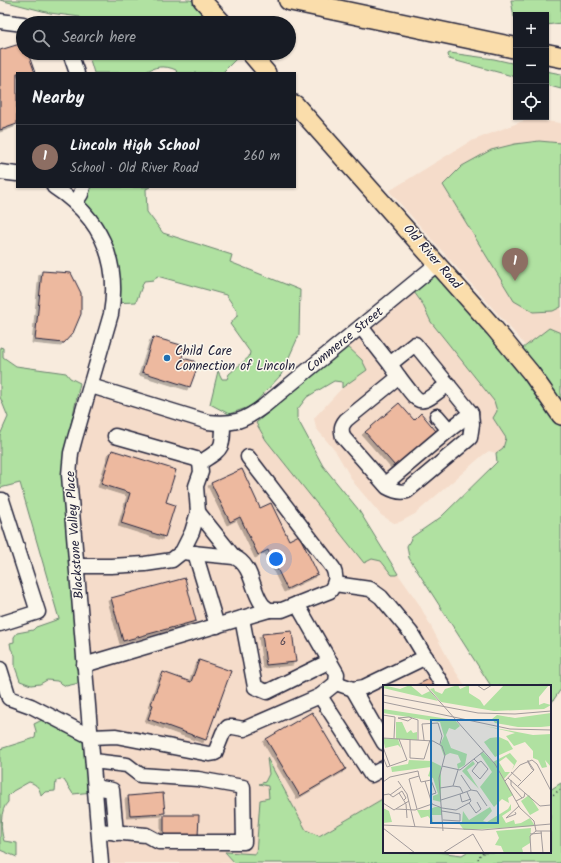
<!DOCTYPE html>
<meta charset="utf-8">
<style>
:root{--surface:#171b24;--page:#20242c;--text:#f1f3f6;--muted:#9ea1a6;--line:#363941;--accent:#0f766e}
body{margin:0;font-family:Kalam,sans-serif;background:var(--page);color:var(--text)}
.controls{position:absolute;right:12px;top:12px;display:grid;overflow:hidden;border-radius:0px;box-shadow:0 1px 3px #0004}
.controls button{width:36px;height:36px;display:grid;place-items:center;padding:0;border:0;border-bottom:1px solid var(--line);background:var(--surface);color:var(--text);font:20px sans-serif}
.you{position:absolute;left:276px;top:559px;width:14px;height:14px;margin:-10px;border:3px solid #fff;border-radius:50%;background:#1a73e8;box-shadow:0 0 0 6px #1a73e833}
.badge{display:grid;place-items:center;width:26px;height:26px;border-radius:50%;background:var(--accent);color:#fff;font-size:13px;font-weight:700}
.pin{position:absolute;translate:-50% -33px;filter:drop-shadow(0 1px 2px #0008)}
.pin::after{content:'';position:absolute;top:21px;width:14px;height:12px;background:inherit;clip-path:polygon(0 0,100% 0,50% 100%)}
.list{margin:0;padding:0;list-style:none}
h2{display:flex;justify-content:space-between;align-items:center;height:52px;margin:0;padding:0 16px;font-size:17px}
h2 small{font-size:13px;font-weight:400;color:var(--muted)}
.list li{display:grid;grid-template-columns:26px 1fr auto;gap:12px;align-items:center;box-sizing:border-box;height:64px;padding:0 16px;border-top:1px solid var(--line)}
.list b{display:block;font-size:15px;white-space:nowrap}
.list p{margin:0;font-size:13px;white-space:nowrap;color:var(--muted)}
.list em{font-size:13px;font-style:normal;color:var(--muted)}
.icon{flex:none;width:22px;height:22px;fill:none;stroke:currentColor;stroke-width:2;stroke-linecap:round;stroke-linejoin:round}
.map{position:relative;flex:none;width:561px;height:863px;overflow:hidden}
.search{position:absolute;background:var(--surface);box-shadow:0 1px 3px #0004;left:16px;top:16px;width:280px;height:44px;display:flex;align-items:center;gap:10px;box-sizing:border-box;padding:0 14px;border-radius:22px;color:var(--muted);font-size:15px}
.panel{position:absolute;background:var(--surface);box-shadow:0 1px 3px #0004;left:16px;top:72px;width:280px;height:116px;border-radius:0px}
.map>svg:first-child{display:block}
.built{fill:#f5dcca}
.green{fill:#b0e1a1;stroke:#69826e}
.building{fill:#edb99f;stroke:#22223b;filter:url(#shadow)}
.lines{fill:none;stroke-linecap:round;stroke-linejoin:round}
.minor-casing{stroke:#22223b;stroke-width:17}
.major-casing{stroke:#22223b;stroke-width:20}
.highway-casing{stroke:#22223b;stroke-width:23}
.path{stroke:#22223b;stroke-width:1.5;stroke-dasharray:1 3;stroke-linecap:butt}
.minor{stroke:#fbf7ec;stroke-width:14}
.major{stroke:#faddab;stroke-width:17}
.highway{stroke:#faddab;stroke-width:20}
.poi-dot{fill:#1f6fb2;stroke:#fbf7ec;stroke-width:1.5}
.labels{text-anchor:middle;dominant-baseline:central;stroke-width:3;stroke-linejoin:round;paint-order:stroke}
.number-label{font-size:11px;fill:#554854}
.street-label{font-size:13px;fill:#22223b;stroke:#fbf7ec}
.poi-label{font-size:13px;fill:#22223b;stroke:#fbf7ec;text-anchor:start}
.inset-road{fill:none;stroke:#a29b9c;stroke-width:1}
.view{fill:#1f6fb2;fill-opacity:0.15;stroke:#1f6fb2;stroke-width:2}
.inset-edge{fill:none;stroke:#22223b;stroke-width:2}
</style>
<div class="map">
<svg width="561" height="863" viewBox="0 0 561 863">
<defs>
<filter id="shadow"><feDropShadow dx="-3" dy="3" stdDeviation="0" flood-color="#0004"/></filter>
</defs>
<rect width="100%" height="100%" fill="#f8ebdd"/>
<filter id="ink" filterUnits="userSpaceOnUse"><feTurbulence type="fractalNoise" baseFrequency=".025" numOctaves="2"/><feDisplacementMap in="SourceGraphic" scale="8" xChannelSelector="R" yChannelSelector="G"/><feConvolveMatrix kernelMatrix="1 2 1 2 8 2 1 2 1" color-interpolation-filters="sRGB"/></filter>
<g filter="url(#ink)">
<g class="built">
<polygon points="528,119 561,123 561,396 547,375 519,338 389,191 469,142"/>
<polygon points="414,292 422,303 431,322 494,401 497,411 493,418 506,438 503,448 496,453 489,451 483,455 415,514 400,522 394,523 381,515 354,483 336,452 316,428 314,418 343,387 352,352 344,343"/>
<polygon points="90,388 222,426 252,415 266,440 364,563 372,559 381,561 392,575 396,575 398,574 419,604 452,666 465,686 384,686 384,798 319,836 306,831 267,760 269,774 265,782 260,784 268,786 269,798 260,800 256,855 225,853 235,863 101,863 70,460"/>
</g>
<g class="green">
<polygon points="0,0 190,0 200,3 221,23 82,23 80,17 50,13"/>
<polygon points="511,0 561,0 561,23 546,25 546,15 516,15 516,18 514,17"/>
<path d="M88 53H242L222 73H177L176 70C165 65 154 66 144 73H94Z"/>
<polygon points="450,53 494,59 516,64 516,77 449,59 448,54"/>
<polygon points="546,71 561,74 561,89 546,85"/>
<polygon points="539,141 561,143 561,307 553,311 533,312 514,301 443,185 462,166 491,150 515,144"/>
<polygon points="92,187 150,187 146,189 147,212 163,233 232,255 230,262 300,290 299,335 281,375 252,406 229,414 210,404 218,371 222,379 227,379 229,374 249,357 250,352 230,324 237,316 237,311 226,295 157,276 154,280 144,281 136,302 113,303 109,263 75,208"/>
<polygon points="434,265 514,355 549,328 561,333 561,689 550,705 550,686 491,686 409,558 407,546 412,537 441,517 497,462 496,453 503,448 506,438 493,418 497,411 494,401 431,322 422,303 414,292"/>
<polygon points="346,345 362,360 367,370 343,387 342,388 342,382 334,381 307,397 297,410 297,418 323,466 358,509 398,574 396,575 392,575 381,561 372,559 364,563 266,440 256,423"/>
<polygon points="0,347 3,348 3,357 16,366 66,373 70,378 80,383 65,451 84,682 66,686 57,681 47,680 40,684 31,685 20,681 15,667 15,655 11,649 10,643 14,642 14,637 17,633 33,630 36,627 59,619 20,483 0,488 0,435 8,417 0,397"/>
<path d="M42 720 53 721 67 727 87 723 93 792 73 794 64 780 60 779 56 781 55 791 45 792 41 796C40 789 37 784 29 782L13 791 8 796V802C0 809 0 830 4 841L17 843V857L0 850V749L35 738 36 731 34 724Z"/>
<polygon points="267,758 306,830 319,836 384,798 384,852 437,852 462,855 467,852 550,852 550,790 561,783 561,863 235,863 225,852 256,854 260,800 269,798 268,786 259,784 265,782 269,774"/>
</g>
<g class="building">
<polygon points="23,43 23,53 28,53 35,73 17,73 17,124 0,130 0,50"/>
<polygon points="42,271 71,273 81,293 81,314 73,333 64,343 35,340"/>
<polygon points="153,337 181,345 184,350 182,358 194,361 197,368 190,387 142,372"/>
<polygon points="399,403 414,420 421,413 436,431 395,466 365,432"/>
<polygon points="112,450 176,470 166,502 175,505 165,537 121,523 130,493 101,484"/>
<polygon points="242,469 260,508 271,503 289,540 299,535 318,574 287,589 268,550 258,555 240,517 230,522 211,483"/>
<polygon points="185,578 196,621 123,641 111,598"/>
<polygon points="292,631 296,662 266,665 262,634"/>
<polygon points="199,660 231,671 206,740 148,719 153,705 151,704 163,672 191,682"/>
<polygon points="431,678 435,686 415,686"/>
<polygon points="312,712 346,769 300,796 266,739"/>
<polygon points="163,793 165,813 130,815 128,796"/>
<polygon points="164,815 199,815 198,836 164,835"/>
</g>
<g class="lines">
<defs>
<g id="minor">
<polyline points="0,21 23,24"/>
<polyline points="70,53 77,73"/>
<polyline points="0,172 17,174"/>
<path d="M54 187C100 217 120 260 111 314L75 438 71 453 69 475 101 863"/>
<polyline points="75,203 81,194 83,187"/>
<path d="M361 327 390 364 415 344 471 413 472 424 470 438 407 491C400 493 394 491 387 487L343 437C341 429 341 426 346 420L399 377 390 364"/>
<path d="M399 377C422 407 418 407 448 384"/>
<path d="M91 386 208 422C233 425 244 421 264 406L437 264"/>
<polyline points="437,416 449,430 471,413"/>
<path d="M200 463C222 448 223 451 223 423"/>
<polyline points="385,484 449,430"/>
<polyline points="0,500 2,500 38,612 0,624"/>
<polyline points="198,512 234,557"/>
<path d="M182 552 234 557C253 565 251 589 262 604 263 606 267 608 269 610H282L330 591C336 583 337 577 333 568L248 457"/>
<polyline points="195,553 217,626"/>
<polyline points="77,566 111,566 145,564 172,560 182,552 192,532 198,512 196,486 201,472 200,463 196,459 115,436"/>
<polyline points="335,584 370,589 381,597 411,633 443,686"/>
<polyline points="242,618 255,687 267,692 330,661"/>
<polyline points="84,665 269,610"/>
<polyline points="0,669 9,698"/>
<polyline points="336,683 353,689 364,687 426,657"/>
<polyline points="353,689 384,743"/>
<polyline points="320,696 371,775 384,768"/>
<polyline points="9,698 31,706 91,737 116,736 209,754 215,753 223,733 228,727 233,727 244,729 320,696 336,683 337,674 297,604"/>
<polyline points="93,761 127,765 140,775 198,779 243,787 244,842 159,842 146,835 99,831"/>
<polyline points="95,787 112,790 116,833"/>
</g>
<g id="major">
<polyline points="202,0 223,23"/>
<polyline points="250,53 267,73"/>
<polyline points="295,104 494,328 531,373 561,416"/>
</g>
<g id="highway">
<polyline points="289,0 516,48"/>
<polyline points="546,54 561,57"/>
</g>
</defs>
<use href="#minor" class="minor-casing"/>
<use href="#major" class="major-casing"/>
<use href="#highway" class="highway-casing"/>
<g class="path">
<polyline points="550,797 561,789"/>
<polyline points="479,863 478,857 484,852"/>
</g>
<use href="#minor" class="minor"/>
<use href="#major" class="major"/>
<use href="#highway" class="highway"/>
</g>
</g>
<circle class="poi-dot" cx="167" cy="358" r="4"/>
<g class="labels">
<g class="number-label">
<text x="283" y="642">6</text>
</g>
<g class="street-label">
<text transform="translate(432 257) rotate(49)">Old River Road</text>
<text transform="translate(345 340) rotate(-39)">Commerce Street</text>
<text transform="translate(75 535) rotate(-94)">Blackstone Valley Place</text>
</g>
<g class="poi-label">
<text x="175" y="351">Child Care<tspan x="175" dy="15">Connection of Lincoln</tspan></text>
</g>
</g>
<g transform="translate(383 685)">
<rect width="168" height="168" fill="#f8ebdd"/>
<path d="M0 0 17 4 27 0 39 10 47 6 55 16 0 3ZM75 0 77 4 86 0V8L97 15 101 21 121 0H166L156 12V20L161 18 168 20 161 24 111 26 58 17 47 4 51 3 52 6 59 9 62 4ZM0 24 72 35 77 41 72 45 66 43 63 50 68 63 84 69 82 80 75 84 74 79 78 77 75 70 67 68 61 71 57 60 61 51 57 37 0 28ZM168 28V41L158 42H135L112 38 109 34 114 30 132 33ZM13 37H19L24 48 28 45 30 48 34 47V55L15 54 18 63 15 60 2 63 0 53 13 54ZM102 41 150 50 168 49V82L162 75 164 82 159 83 155 75 150 73V66L142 57 131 61 123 51 132 48ZM116 52 125 56 130 64 112 72 101 57 107 53ZM100 67 110 77 127 68 134 76 129 85 131 80 123 72 116 77 122 87H127L121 94 130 110 125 113 126 118 119 114 111 122 97 102 109 87 97 69ZM26 75 48 76 58 81V117L50 115V111L55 109 50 93 45 91 48 82 9 87 8 82 25 79ZM90 76 92 79 84 85 96 104 79 86ZM146 110 156 125 147 130 138 116ZM128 119V125L119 131 123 138 131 135 132 139 138 138 147 133 152 141 81 145 75 137H79L80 126 86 135 107 122 109 126 100 136 104 137 125 124ZM52 122H58L59 130H49L50 138 45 131 38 133 34 125H45ZM0 123 6 126 9 137 0 138ZM148 143 147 158 139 163 140 167 143 168H121L118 161 112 160 116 153 113 146Z" fill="#b0e1a1"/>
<path class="inset-road" d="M42 0 112 79 137 123 151 136 153 146H168M94 0 101 5 109 0M0 10 95 28 132 29 168 26M0 17 127 44 168 45M0 30 12 32 11 53M29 33 25 36 15 33 26 32 35 35V55M0 53 50 56 59 61 62 70 56 93 60 146M27 54V73L41 74 47 55M41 55 39 39 55 38 59 51 57 59M0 62 7 81 4 82 0 72M91 74 95 78 98 76 105 84 97 94 89 86 95 78M145 75V77L149 84 151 85 145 76M7 81 24 75 16 54M59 81 77 85 101 66M128 87 138 96M36 91 38 97 48 95 53 108 47 110M125 93 142 108 141 112 133 116M128 95V100L139 113M15 96 24 109 32 142M42 96 49 119 59 123 73 125 86 118 88 116 84 107M122 96 137 80 149 75 154 79 168 106M0 97 7 92 35 86 36 91 26 94 34 124M70 101 77 102 80 108 88 105 78 90M135 101 151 85M57 103 70 101 75 85M88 105 94 106 104 121M16 108 23 119 24 133M142 108 157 121 168 120M77 109 79 117 88 114M0 110 6 109 10 112 19 106 23 113 21 115M7 110 18 102M58 115 80 108M0 118 11 125 26 116M86 118 93 128 98 124 94 117M13 124 32 125 49 119M59 126 77 129V136L60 135M132 127 133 129 123 133 136 121M0 140 99 145 168 139M0 143 32 168M158 146 160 168M90 149 101 168M147 149 159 148M60 168 90 149M148 168 147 151 153 146"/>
<path class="view" d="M48 35H115V138H48Z"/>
<rect width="168" height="168" class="inset-edge"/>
</g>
</svg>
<div class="controls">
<button>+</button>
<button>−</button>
<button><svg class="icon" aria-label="locate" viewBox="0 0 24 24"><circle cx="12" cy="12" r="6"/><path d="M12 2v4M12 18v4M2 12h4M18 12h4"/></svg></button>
</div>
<div class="you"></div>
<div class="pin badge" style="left:515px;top:281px;background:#8d6e63">1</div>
<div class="search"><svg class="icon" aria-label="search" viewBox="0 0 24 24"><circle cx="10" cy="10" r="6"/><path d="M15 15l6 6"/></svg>Search here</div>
<section class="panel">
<h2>Nearby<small></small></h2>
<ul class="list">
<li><span class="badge" style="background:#8d6e63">1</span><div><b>Lincoln High School</b><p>School · Old River Road</p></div><em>260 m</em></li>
</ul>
</section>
</div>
